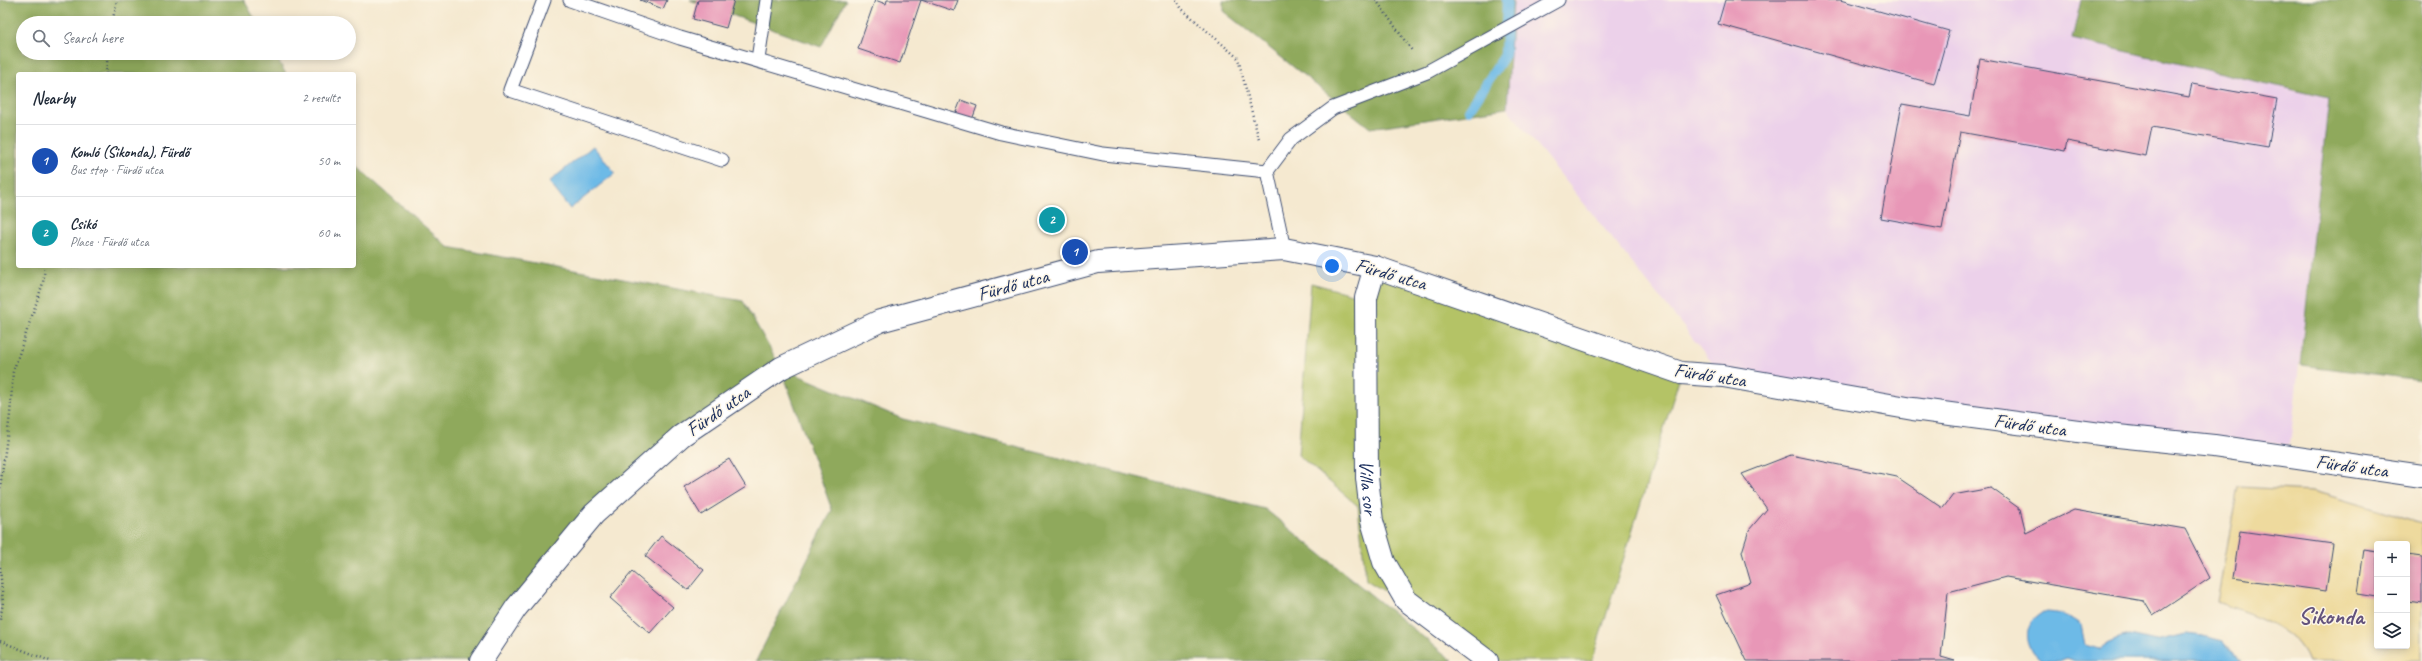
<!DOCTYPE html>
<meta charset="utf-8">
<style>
:root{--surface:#fff;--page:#f6f6f7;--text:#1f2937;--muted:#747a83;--line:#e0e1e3;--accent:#0f766e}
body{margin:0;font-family:Caveat,sans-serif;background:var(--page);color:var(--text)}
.controls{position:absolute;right:12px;bottom:12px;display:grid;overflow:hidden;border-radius:4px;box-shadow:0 2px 10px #0003}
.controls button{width:36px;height:36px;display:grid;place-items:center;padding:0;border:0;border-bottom:1px solid var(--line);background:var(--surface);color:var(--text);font:20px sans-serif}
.you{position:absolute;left:1332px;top:266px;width:14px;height:14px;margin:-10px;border:3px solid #fff;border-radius:50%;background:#1a73e8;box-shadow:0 0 0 6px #1a73e833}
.badge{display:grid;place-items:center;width:26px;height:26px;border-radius:50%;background:var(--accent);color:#fff;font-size:13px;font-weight:700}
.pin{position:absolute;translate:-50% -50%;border:2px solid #fff;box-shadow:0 1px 4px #0006}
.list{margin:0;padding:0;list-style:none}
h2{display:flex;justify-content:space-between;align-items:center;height:52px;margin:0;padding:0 16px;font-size:17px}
h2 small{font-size:13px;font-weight:400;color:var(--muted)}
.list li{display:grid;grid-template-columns:26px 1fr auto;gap:12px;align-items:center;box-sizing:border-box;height:72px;padding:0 16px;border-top:1px solid var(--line)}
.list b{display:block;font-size:15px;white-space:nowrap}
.list p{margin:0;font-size:13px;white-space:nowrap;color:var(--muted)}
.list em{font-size:13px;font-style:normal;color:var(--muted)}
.icon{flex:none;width:22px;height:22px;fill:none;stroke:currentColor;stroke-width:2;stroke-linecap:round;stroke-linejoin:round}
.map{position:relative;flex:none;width:2422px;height:661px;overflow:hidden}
.search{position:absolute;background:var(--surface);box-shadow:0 2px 10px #0003;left:16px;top:16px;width:340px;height:44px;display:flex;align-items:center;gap:10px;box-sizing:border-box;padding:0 14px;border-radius:22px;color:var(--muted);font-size:15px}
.panel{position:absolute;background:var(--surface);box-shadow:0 2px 10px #0003;left:16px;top:72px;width:340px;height:196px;border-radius:4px}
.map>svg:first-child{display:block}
.built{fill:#ecd1ea}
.green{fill:#b4c366;stroke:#687962}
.forest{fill:#8fa95b;stroke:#556c5c}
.sand{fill:#eeda9e;stroke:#84847e;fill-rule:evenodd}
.water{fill:#6dbae7;stroke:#4474a2}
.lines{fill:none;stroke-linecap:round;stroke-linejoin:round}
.stream{stroke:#6dbae7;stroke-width:10}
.building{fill:#e897b7}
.service-casing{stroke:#3c4b6f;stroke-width:15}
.minor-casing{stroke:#3c4b6f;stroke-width:24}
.path{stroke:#3c4b6f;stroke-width:2.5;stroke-dasharray:1 3;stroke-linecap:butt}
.service{stroke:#fff;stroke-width:13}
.minor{stroke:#fff;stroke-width:22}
.labels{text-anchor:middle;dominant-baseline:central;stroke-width:3;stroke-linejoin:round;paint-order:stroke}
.street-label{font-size:20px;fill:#1b2f5e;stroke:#fcf5e5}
.district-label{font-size:24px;font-weight:bold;fill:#63537d;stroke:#fcf5e5}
</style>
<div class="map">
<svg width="2422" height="661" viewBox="0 0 2422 661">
<rect width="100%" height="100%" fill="#fcf5e5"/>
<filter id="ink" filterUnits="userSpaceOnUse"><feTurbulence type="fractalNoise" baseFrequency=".025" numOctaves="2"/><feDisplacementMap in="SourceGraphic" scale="8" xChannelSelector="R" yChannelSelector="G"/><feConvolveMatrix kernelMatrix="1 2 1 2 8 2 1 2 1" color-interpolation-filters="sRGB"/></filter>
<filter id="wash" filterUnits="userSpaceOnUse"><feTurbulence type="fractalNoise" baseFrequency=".012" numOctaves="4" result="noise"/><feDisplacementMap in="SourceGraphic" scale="16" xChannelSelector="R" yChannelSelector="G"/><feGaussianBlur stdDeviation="0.9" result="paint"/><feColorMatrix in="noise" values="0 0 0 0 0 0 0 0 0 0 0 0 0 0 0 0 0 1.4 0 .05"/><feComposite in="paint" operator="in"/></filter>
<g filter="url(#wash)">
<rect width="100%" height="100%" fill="#f5e9d0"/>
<polygon class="built" points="1513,0 2081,0 2072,39 2329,98 2290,445 1913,409 1723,376 1507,108"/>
<polygon class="green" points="1375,267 1681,373 1592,661 1501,661 1366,580 1358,506 1298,455 1311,283 1366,298"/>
<g class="forest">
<polygon points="0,0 244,0 257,23 23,23 23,53 274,53 286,74 18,74 18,266 354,266 354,164 448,247 743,301 781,368 903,419 1265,509 1453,661 756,661 832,510 781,368 594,514 481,661 0,661"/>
<polygon points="690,0 846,0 821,47"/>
<polygon points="1223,0 1513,0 1507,108 1370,128 1223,11"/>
<polygon points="2081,0 2422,0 2422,380 2300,365 2329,98 2072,39"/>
</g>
<path class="sand" d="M2238 487 2313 491 2422 523V661H2308C2295 625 2249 614 2217 602ZM2377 544H2407V646H2377Z"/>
<g class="water">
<polygon points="593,146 615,173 570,209 549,182"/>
<path d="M2044 612C2059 612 2069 616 2081 625L2085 645 2099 649 2111 641 2129 635 2156 641 2185 634 2204 636 2223 641 2241 661H2075L2067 658 2059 661H2043C2030 655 2022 635 2032 622 2035 618 2040 615 2044 612Z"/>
</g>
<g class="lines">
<polyline class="stream" points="1469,110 1505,55 1507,0"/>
</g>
<g id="blocks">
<g class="building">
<polygon points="640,0 667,0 663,9"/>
<polygon points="698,0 734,0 726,28 693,19"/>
<polygon points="875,0 886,4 887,0 921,0 900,63 858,49"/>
<polygon points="921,0 958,0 954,11"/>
<polygon points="1725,0 1840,0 1949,31 1934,84 1718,24"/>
<polygon points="1980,59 2189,97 2192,84 2277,99 2268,147 2152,127 2146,156 2067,141 2065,151 1960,132 1942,229 1881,218 1902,104 1970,116"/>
<polygon points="961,100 977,106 972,120 955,115"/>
<polygon points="1791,455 1897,477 1943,508 1953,495 1991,488 2020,509 2026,533 2074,510 2185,529 2210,578 2153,616 2144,601 2006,577 1948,592 1941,657 1955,661 1747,661 1716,595 1751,583 1742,552 1749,530 1767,509 1742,474"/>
<polygon points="729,459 746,487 701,515 684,487"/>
<polygon points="2240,531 2333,544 2326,591 2233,578"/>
<polygon points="661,536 704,570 688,590 645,556"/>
<polygon points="2364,549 2377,551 2377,597 2358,594"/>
<polygon points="2407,555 2422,557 2422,603 2407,601"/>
<polygon points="632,572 673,607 650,633 610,598"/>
</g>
</g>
</g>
<g filter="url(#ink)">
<use href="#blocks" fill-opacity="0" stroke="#3c4b6f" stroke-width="1"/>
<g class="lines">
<defs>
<g id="service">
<polyline points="544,0 510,90 722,160"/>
<polyline points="570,0 680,38 1001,133 1103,154 1267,171"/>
<polyline points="758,59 767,0"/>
<polyline points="1284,249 1267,171 1291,139 1333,108 1427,72 1558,0"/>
</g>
<g id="minor">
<path id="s1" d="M1375 267 1366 298 1367 478 1372 521 1384 562 1406 600 1487 661"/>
<polyline points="481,661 516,608 594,514 681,436 781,368 880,321 1098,262 1284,249 1375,267 1681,373 1723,376 1913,409 2108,435 2214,446 2422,476"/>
</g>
</defs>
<use href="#service" class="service-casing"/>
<use href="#minor" class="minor-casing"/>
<g class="path">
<polyline points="1176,0 1182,9 1238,58 1259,140"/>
<polyline points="1376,0 1413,52"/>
<polyline points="112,23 117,0"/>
<polyline points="106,74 108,53"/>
<polyline points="0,488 10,415 13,372 43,283 45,266"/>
<polyline points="0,567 3,602 0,620"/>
<polyline points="0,641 50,661"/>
</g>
<use href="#service" class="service"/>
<use href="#minor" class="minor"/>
</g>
</g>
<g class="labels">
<g class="street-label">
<text transform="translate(1391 274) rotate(16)">Fürdő utca</text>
<text transform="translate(1013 285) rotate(-15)">Fürdő utca</text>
<text transform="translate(1710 375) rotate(9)">Fürdő utca</text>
<text transform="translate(718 411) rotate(-35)">Fürdő utca</text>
<text transform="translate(2030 425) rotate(8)">Fürdő utca</text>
<text transform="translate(2352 466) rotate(8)">Fürdő utca</text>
<text stroke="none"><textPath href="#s1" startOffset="222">Villa sor</textPath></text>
</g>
<g class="district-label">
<text x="2331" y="616">Sikonda</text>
</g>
</g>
</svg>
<div class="controls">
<button>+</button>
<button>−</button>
<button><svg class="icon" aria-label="layers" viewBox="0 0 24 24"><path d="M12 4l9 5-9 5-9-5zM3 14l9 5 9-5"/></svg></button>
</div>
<div class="you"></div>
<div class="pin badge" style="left:1075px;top:252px;background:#1a4fb4">1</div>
<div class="pin badge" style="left:1052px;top:220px;background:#0f9aa8">2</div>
<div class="search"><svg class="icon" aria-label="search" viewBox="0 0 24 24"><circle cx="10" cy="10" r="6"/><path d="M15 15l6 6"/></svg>Search here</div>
<section class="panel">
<h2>Nearby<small>2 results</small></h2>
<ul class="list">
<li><span class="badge" style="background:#1a4fb4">1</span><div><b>Komló (Sikonda), Fürdő</b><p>Bus stop · Fürdő utca</p></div><em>50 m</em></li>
<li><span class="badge" style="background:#0f9aa8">2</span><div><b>Csikó</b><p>Place · Fürdő utca</p></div><em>60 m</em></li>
</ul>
</section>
</div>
